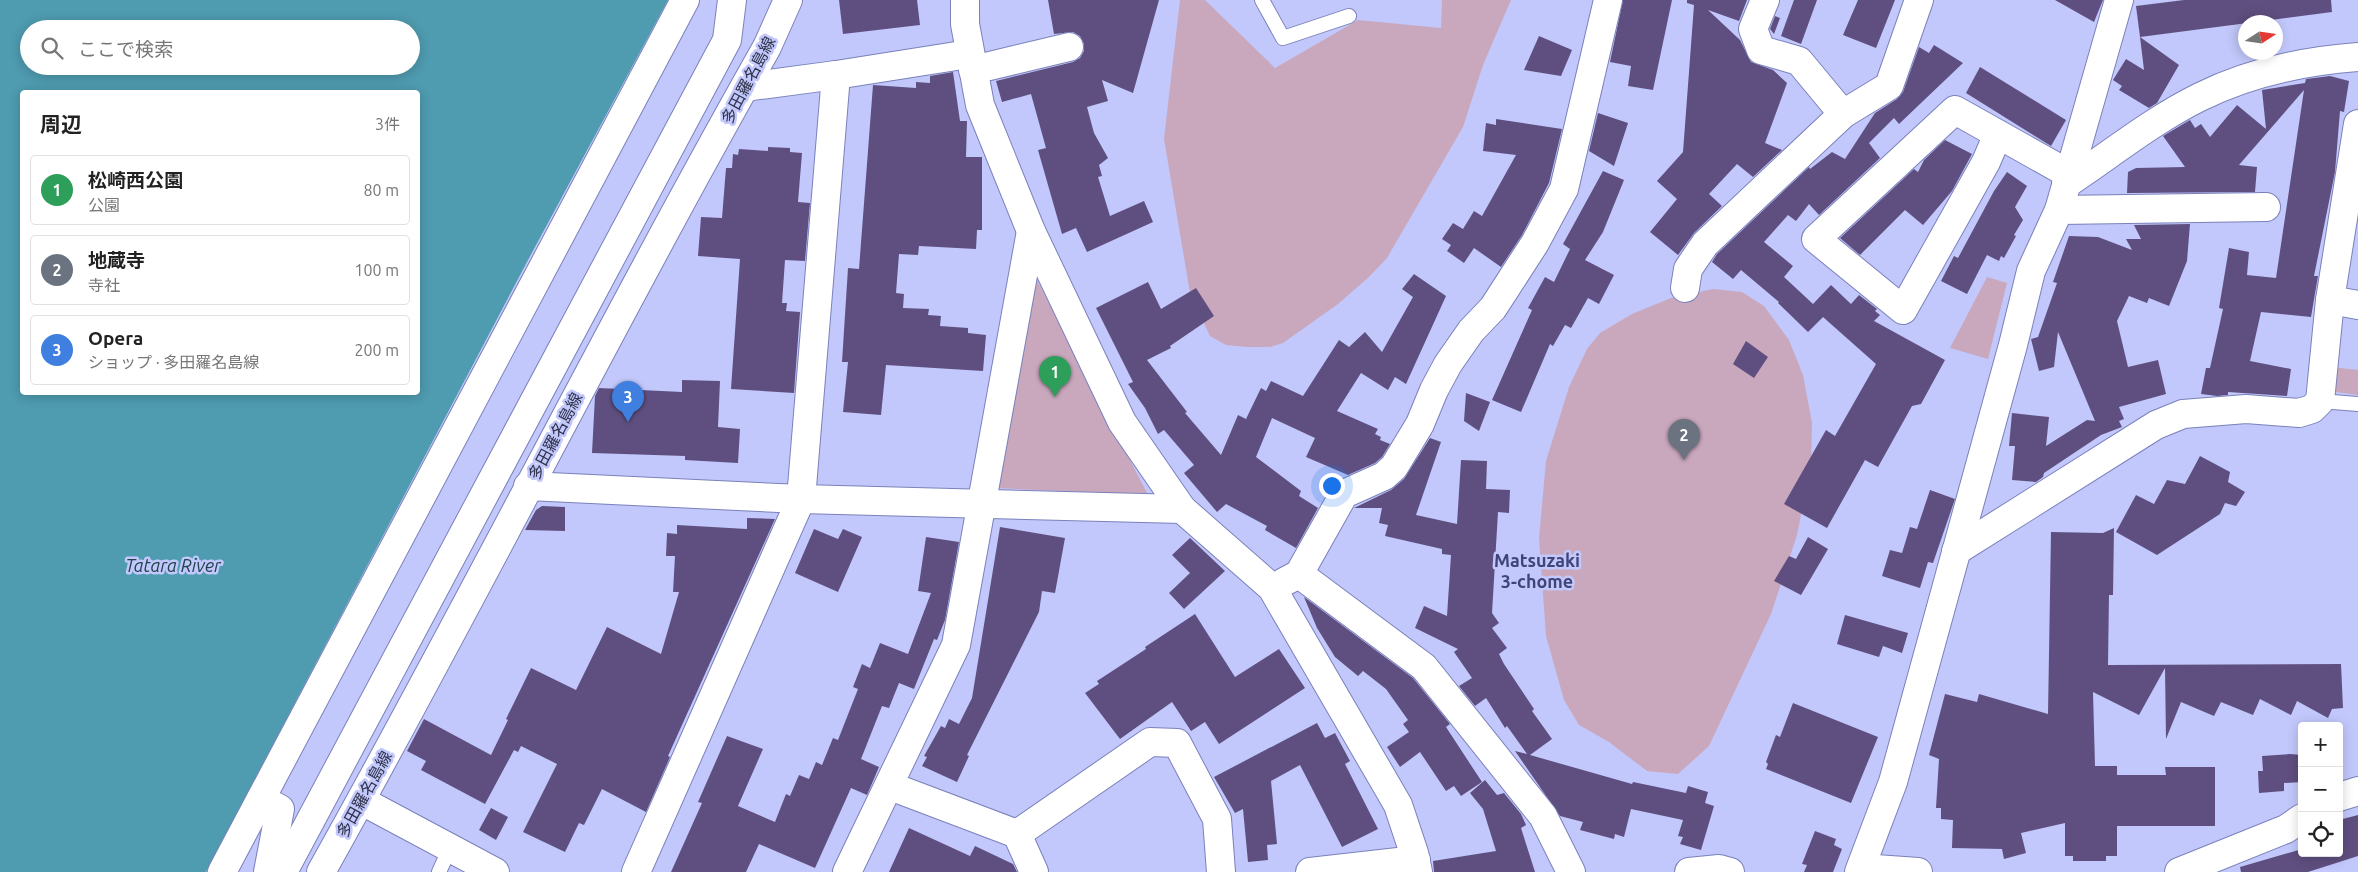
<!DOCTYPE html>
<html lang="ja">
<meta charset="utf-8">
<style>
:root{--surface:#fff;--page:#f2f2f2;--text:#222;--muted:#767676;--line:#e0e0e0;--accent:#ea580c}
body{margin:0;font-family:Ubuntu,"Noto Sans JP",sans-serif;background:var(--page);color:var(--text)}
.controls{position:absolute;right:15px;bottom:15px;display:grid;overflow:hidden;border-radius:5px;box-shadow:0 2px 12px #0003}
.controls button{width:45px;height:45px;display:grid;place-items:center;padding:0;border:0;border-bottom:1px solid var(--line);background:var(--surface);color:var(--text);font:25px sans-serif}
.compass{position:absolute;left:2238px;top:15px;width:45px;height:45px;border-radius:50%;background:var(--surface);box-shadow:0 2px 12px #0003;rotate:78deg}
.you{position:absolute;left:1331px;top:485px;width:18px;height:18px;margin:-12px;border:4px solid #fff;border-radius:50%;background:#1a73e8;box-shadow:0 0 0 8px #1a73e833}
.badge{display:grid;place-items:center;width:32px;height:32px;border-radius:50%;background:var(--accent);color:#fff;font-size:16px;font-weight:700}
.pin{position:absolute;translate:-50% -41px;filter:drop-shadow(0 1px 2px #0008)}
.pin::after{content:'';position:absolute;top:26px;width:18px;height:15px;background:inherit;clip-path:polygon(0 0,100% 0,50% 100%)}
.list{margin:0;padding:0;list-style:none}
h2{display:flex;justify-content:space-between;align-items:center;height:65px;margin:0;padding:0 20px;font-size:21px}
h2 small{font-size:16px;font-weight:400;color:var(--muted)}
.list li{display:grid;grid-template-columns:32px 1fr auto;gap:15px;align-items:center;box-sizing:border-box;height:70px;margin:0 10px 10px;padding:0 10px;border:1px solid var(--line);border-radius:5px}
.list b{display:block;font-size:19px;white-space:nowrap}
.list p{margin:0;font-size:16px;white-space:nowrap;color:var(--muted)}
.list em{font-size:16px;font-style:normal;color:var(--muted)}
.icon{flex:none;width:28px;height:28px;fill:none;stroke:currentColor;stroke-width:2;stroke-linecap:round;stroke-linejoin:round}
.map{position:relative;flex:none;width:2358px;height:872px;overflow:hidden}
.search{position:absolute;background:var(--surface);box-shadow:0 2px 12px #0003;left:20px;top:20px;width:400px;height:55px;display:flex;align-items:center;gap:12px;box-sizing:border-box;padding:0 18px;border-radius:28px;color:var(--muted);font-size:19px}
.panel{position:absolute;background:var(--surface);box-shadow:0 2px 12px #0003;left:20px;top:90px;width:400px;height:305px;border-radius:5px}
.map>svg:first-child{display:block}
.green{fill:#c9a8be}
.water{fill:#4f9bb0;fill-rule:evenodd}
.building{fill:#5f4f80}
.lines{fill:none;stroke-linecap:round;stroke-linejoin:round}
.lane-casing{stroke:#7a81bb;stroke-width:16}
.street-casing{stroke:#7a81bb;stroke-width:30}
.secondary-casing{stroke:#7a81bb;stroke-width:30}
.lane{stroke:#fff;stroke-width:14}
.street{stroke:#fff;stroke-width:28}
.secondary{stroke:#fff;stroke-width:28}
.labels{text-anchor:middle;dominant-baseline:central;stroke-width:5;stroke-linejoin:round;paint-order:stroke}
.street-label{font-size:16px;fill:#2f324a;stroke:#c2c8fb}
.neighbourhood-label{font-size:18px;font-weight:bold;fill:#404479;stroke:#c2c8fb}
.water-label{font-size:18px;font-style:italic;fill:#20434d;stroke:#c2c8fb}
</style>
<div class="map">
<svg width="2358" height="872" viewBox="0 0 2358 872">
<rect width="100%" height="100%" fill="#c2c8fb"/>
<g class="green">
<polygon points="1180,0 1205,0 1275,68 1358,20 1441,28 1442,0 1511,0 1483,65 1463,127 1387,258 1369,277 1338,304 1283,343 1270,347 1247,347 1226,345 1210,336 1190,293 1164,139"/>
<polygon points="1034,274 1148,495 996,488"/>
<polygon points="1987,277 2007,283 1988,359 1950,348"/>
<polygon points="1713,289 1742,292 1764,306 1789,340 1803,375 1812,423 1811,465 1797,535 1771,614 1709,746 1678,774 1647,771 1609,742 1579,725 1564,700 1546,636 1539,538 1546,461 1569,387 1587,349 1600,333 1632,314 1671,298"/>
<polygon points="2332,367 2358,370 2358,395 2329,391"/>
</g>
<path class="water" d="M0 0H668L528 260 206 872H0ZM29 29H411V66H29ZM22 92H418V392H22Z"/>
<g class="building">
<polygon points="839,0 917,0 920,25 843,34"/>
<polygon points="1048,0 1159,0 1133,93 1102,80 1108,101 1087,107 1094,133 1108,158 1099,165 1102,176 1098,177 1110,216 1144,201 1153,222 1087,252 1076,228 1062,234 1038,150 1046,148 1031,94 1002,102 996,81 1073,62 1080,58 1084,51 1084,44 1080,36 1073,32 1054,34"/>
<polygon points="1623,0 1672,0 1653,90 1628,86 1631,66 1610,62"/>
<polygon points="1687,0 1747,0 1739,21 1708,10 1740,40 1751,62 1773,70 1787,83 1765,143 1782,150 1753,177 1737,164 1709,194 1722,206 1694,233 1678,255 1650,232 1677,199 1657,181 1683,152 1694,5 1687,3"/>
<polygon points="1794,0 1817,0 1801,44 1781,36"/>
<polygon points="1858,0 1895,0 1876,48 1843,35"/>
<polygon points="2055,0 2103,0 2094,22"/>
<polygon points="2184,0 2331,0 2332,12 2140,37 2136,6"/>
<polygon points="1775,16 1780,18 1774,34 1770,29"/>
<polygon points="1539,36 1572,50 1561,76 1524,70"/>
<polygon points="2140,37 2179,65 2157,103 2149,108 2119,90 2122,86 2113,80 2126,59 2144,70"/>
<polygon points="1934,45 1963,63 1899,124 1894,118 1869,143 1880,158 1819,215 1809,204 1796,221 1788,215 1764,242 1793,266 1784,277 1813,304 1831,285 1851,304 1859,295 1877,309 1875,311 1880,315 1874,321 1945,360 1921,404 1912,406 1878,467 1865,460 1827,528 1784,504 1826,430 1835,436 1876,364 1823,317 1808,332 1778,303 1779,302 1741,270 1733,279 1712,262 1717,254 1809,167 1810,169 1832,152 1845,159 1875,113 1897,99 1903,92 1919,47 1929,53"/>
<polygon points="1980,67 2066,120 2051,146 1966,93"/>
<polygon points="953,72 960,121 967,121 966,157 982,157 982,230 977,230 976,249 919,246 918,255 899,254 896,293 904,294 903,308 929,309 928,315 941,316 940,326 968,328 968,333 986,335 983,371 886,365 881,415 843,412 848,362 842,362 848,268 859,269 873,85 916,88 916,82 930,83 930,76"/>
<polygon points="2330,76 2349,81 2344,112 2340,111 2335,172 2314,276 2318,276 2311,317 2261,312 2250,361 2291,369 2287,396 2228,392 2228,395 2217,396 2201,394 2206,368 2210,368 2223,309 2219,308 2229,248 2249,252 2247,275 2276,278 2304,90 2239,165 2257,167 2255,192 2127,193 2128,172 2136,168 2185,167 2163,136 2190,120 2195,128 2201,124 2210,137 2237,105 2266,129 2262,90 2305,83 2306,79"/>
<polygon points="1598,113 1628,123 1614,166 1589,151"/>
<polygon points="1496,119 1562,129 1549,183 1522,235 1501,267 1474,248 1464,263 1447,251 1451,245 1442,239 1453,223 1463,229 1474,211 1482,216 1516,155 1483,151 1486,123 1496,125"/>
<polygon points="1945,140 1972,154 1952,191 1923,225 1905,210 1860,255 1840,238 1914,169 1918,172 1924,160"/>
<polygon points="768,147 790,148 790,152 802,153 798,202 810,203 805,261 785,260 782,303 787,303 786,311 800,312 794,393 731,389 740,259 698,256 701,217 722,218 726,168 732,168 733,154 738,155 739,149 768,151"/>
<polygon points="1603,171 1624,180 1603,232 1585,260 1614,275 1599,304 1588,298 1571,328 1565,325 1553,346 1550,344 1521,412 1492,400 1532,310 1528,308 1545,277 1554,282 1570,249 1563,244"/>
<polygon points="2007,172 2027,186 2015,207 2023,220 2014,235 2016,236 2004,258 2001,256 1999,261 1987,255 1967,294 1941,281 1954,256 1958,258 1994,191"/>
<polygon points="2190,224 2187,261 2169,306 2149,298 2147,303 2129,296 2117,321 2128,367 2158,360 2166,394 2119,407 2124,419 2119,421 2122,427 2101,435 2044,473 2043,477 2036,482 2012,480 2015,446 2009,446 2012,413 2049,417 2046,446 2087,420 2095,421 2058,332 2054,367 2039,371 2031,339 2038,337 2057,283 2053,282 2069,236 2098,237 2132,250 2126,239 2141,239 2134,225"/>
<polygon points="1414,274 1446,296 1406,384 1395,377 1388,390 1361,373 1337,411 1378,429 1375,434 1381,437 1380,440 1390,444 1382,457 1375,463 1348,475 1306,457 1315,438 1272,418 1256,457 1301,491 1299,496 1318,508 1296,548 1265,530 1267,526 1226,504 1217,512 1184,473 1194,465 1164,430 1158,434 1145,408 1128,384 1133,382 1096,308 1148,282 1161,309 1196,288 1214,316 1170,346 1171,348 1147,360 1187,412 1185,413 1221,455 1238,415 1246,419 1261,388 1266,391 1271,381 1303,396 1339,340 1349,347 1365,332 1382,352 1413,297 1402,289"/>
<polygon points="1746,341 1768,357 1754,378 1733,364"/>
<polygon points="682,380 720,381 718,427 740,429 738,463 685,460 685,456 592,453 595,396 599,388 682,392"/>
<polygon points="1466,393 1490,402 1479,431 1464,421"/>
<polygon points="1430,438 1441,442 1416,515 1457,524 1461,460 1487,461 1486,489 1510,490 1509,513 1498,512 1492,613 1499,623 1492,628 1507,648 1499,654 1504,664 1534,709 1532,711 1552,739 1530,755 1632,784 1633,782 1686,793 1688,786 1708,792 1705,803 1714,806 1701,850 1680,844 1683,837 1678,836 1683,820 1631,809 1624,837 1615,834 1614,839 1580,830 1583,822 1560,816 1515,751 1527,754 1507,726 1505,728 1486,698 1475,706 1459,686 1472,678 1454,652 1458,649 1415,628 1424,606 1447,616 1451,555 1442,554 1442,549 1385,536 1388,525 1379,523 1382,508 1354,508 1391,490 1404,479"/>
<polygon points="2200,456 2230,472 2228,482 2245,492 2236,506 2225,503 2220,514 2157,555 2116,532 2136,495 2154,504 2167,480 2185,484"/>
<polygon points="1930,490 1955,499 1933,563 1928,562 1920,588 1882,576 1890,550 1902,553 1910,527 1917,529"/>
<polygon points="542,506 565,507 565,531 525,530 536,510"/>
<polygon points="747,518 775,519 668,756 670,757 646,812 602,789 584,825 579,823 565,852 523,832 557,764 521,746 518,752 514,750 485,804 421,770 426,761 407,751 424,719 491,755 508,720 506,719 531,668 576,690 607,627 661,654 679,592 673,592 675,556 666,556 667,533 677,534 677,525 747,529"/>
<polygon points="1000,527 1065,538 1055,593 1042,591 1039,612 967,755 969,756 957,782 922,766 927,757 924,756 941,726 945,728 949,719 959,724 972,698"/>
<polygon points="2114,528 2113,595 2109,595 2108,665 2341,664 2343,708 2332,709 2328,718 2297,701 2291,715 2260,699 2253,715 2221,702 2214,716 2181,702 2166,739 2165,668 2139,715 2093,692 2095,766 2117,766 2117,775 2166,775 2165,767 2215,767 2215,826 2117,826 2117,856 2106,856 2106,861 2073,861 2073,856 2065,856 2065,823 2021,833 2026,853 2004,859 2002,849 1952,848 1953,820 1941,819 1941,808 1936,808 1939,759 1929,755 1945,694 1977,702 1979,694 2048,714 2051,532 2103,533"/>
<polygon points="814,529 838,539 843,529 862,537 838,592 795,573"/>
<polygon points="926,537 959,542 945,620 937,640 934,639 914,689 899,683 889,708 882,706 861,759 879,767 867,795 851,788 815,868 759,844 746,872 671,872 702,803 698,802 727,736 763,749 738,806 775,822 786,794 790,796 799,775 809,779 816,762 822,765 833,738 838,740 858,689 853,687 862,664 870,668 880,643 908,654 931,593 918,591"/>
<polygon points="1808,537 1828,549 1801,595 1774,581 1789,556 1796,559"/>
<polygon points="1190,538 1225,571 1184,609 1169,593 1190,573 1172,555"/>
<polygon points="1304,597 1413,678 1450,724 1446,727 1482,782 1461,796 1454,786 1446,791 1420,752 1400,767 1387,747 1409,732 1403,724 1408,720 1386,689 1363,671 1358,676 1335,657 1317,628"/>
<polygon points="1195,614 1235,677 1279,649 1305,688 1219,744 1205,722 1191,731 1172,702 1120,739 1085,693 1099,684 1097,681 1146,649 1145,647"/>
<polygon points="1845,615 1908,633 1902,653 1883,646 1879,657 1837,644"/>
<polygon points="1793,703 1878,737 1851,803 1766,769 1768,764 1766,762 1776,735 1780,737"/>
<polygon points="1317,723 1325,738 1335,733 1350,761 1345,764 1378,829 1342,847 1300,765 1271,781 1277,844 1267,845 1268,860 1248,862 1243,809 1235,813 1214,777"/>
<polygon points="2290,754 2302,755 2302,782 2284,783 2284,791 2259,793 2258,771 2263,771 2262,756"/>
<polygon points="1485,780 1497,795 1504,793 1521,814 1526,825 1521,828 1535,872 1434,872 1433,861 1496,851 1483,809 1470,793"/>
<polygon points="491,808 508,817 496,840 479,830"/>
<polygon points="2358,815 2358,856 2308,872 2241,872 2240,867 2302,849 2302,853 2339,853 2339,820"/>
<polygon points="909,828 970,856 975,846 1013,864 1017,872 889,872"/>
<polygon points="1815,831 1836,839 1834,845 1842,849 1833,872 1804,872 1807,865 1802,864"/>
</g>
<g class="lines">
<defs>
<g id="lane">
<polyline points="1262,0 1283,38 1349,16"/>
<polyline points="2320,401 2358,404"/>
<polyline points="439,872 450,848"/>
</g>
<g id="street">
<polyline points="965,0 965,24 980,105 1031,231 1122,422 1182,509 1272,588 1398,805 1414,853 1418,872"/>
<polyline points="1765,0 1753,29 1761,50 1799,61 1843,114"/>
<polyline points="973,70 1069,47"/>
<polyline points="745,87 836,75 969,54"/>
<polyline points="1998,134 1986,162 1903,310 1816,239 1955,110 2069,174"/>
<path d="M2066 184C2110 155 2153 120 2200 97 2248 73 2305 61 2358 57"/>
<polyline points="2059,210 2266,207"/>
<polyline points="1685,288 1688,269 1705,244 1843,114 1889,86 1919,0"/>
<polyline points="2330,300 2358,305"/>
<polyline points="528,486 801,499 1182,509"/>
<polyline points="1956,551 2156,425 2183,414 2246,409 2299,413 2312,409 2320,401 2330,300 2358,124"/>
<polyline points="1299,574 1344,494 1384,476 1394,467 1420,424 1434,390 1448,364 1471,331 1493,308 1535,243 1564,189 1608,0"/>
<polyline points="1284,582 1299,574 1424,667 1543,816 1571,872"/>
<polyline points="890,786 1017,834 1034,872"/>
<polyline points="2339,797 2358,791"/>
<polyline points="261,799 280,809 268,872"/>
<polyline points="1017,834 1150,742 1177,743 1217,819 1221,872"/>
<polyline points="1861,868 1918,872"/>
<polyline points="222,872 685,0"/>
<polyline points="283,872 727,40 732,0"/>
<polyline points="636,872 801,499 836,75"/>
<polyline points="847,872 956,645 1031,231"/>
<polyline points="1310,872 1416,860"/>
<polyline points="1689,872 1719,869 1730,872"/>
<polyline points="1859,872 1893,782 2013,345 2031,271 2059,210 2119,0"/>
<polyline points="2179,872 2286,829 2302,818"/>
</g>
<g id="secondary">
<polyline points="362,801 495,872"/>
<path d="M321 872C474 599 613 319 767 47L788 0"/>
</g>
</defs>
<use href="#lane" class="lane-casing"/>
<use href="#street" class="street-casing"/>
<use href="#secondary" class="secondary-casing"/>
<use href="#lane" class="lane"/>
<use href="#street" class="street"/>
<use href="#secondary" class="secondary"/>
</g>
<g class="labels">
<g class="street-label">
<text transform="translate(748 80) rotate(-62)">多田羅名島線</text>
<text transform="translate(555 436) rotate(-62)">多田羅名島線</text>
<text transform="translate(364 794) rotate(-61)">多田羅名島線</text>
</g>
<g class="neighbourhood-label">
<text x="1537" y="560">Matsuzaki<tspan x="1537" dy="21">3-chome</tspan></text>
</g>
<g class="water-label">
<text x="173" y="565">Tatara River</text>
</g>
</g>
</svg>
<div class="controls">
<button>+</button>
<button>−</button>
<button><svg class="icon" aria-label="locate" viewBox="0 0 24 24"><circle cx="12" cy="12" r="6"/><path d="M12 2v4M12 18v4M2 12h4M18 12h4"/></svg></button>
</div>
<svg class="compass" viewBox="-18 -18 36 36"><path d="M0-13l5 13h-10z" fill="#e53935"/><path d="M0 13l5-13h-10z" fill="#767676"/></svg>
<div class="you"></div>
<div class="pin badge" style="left:1055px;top:397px;background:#2e9e5b">1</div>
<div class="pin badge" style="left:1684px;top:460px;background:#6b7280">2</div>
<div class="pin badge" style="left:628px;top:422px;background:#3f7fe0">3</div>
<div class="search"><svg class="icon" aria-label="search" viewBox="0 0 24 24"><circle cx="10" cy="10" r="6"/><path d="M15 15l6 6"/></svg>ここで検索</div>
<section class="panel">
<h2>周辺<small>3件</small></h2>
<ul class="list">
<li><span class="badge" style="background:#2e9e5b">1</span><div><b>松崎西公園</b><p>公園</p></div><em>80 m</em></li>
<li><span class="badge" style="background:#6b7280">2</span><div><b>地蔵寺</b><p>寺社</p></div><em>100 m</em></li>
<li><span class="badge" style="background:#3f7fe0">3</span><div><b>Opera</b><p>ショップ · 多田羅名島線</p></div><em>200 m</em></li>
</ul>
</section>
</div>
